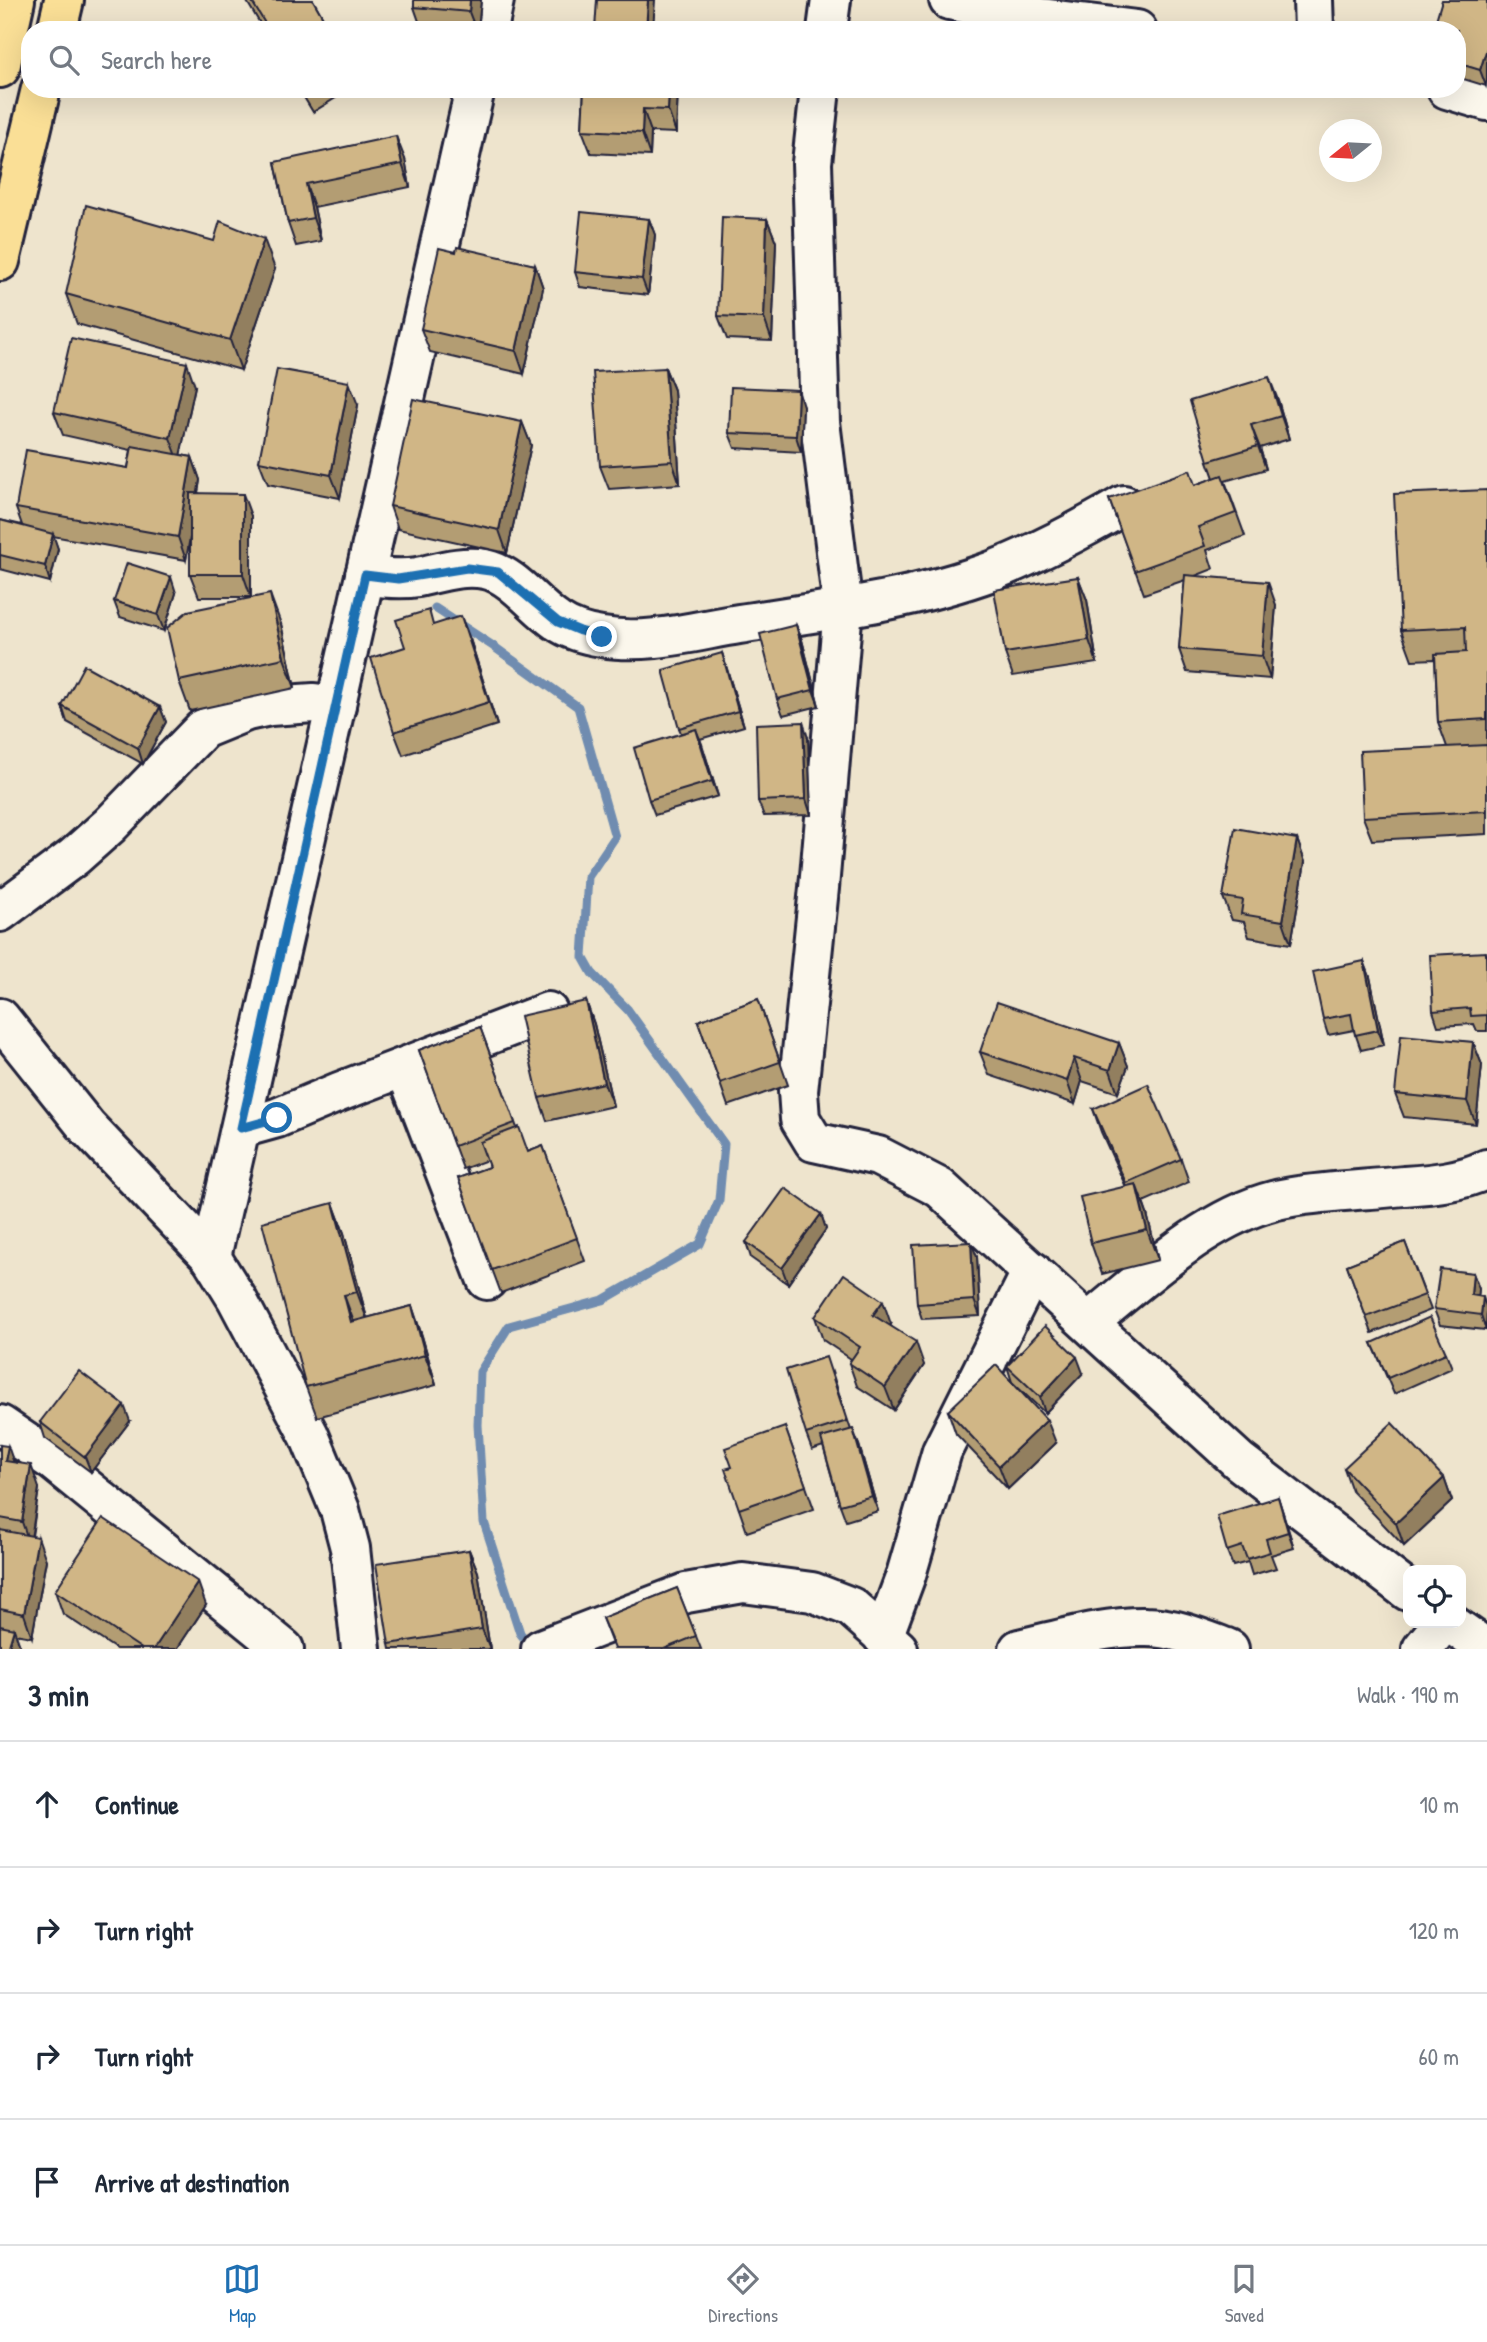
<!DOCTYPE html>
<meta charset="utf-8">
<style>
:root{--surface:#fff;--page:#f6f6f7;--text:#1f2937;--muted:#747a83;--line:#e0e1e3;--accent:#1f6fb2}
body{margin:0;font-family:"Patrick Hand",sans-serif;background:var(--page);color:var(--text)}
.controls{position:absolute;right:21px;bottom:21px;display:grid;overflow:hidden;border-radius:14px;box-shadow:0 7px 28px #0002}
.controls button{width:63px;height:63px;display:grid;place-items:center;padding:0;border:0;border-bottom:2px solid var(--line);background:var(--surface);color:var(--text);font:35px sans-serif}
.compass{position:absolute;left:1319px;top:119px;width:63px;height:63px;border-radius:50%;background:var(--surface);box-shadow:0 7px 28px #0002;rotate:252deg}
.stop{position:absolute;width:21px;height:21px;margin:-16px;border:5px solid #1f6fb2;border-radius:50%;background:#fff}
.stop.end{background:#1f6fb2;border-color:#fff;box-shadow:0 2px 7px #0008}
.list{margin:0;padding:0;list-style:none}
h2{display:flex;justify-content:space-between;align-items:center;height:91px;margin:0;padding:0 28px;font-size:30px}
h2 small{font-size:23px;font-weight:400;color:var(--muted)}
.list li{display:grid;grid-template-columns:46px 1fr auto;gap:21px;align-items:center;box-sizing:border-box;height:126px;padding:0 28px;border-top:2px solid var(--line)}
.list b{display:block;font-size:26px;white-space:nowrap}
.list em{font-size:23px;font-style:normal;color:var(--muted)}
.icon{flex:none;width:38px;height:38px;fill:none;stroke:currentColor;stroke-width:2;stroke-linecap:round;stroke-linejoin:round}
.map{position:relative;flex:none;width:1487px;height:1649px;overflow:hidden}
.search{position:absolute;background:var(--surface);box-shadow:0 7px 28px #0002;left:21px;right:21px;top:21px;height:77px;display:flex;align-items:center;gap:18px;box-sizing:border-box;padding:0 24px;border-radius:28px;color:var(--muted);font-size:26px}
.sheet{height:595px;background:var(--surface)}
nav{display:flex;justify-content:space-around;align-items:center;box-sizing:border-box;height:98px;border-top:2px solid var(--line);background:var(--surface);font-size:19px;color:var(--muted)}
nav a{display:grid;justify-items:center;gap:4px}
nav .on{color:var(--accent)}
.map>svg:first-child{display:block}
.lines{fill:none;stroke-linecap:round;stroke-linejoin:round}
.stream{stroke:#6f8cb0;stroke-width:9}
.minor-casing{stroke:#22223b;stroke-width:44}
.highway-casing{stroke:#22223b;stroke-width:44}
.minor{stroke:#fbf7ec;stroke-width:38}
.highway{stroke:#fadf96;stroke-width:38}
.wall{fill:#b39d73;stroke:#22223b;stroke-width:2}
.shaded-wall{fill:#927f5e;stroke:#22223b;stroke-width:2}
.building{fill:#d0b686;stroke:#22223b;stroke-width:2}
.route{stroke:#1f6fb2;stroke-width:9}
</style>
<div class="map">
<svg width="1487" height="1649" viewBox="0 0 1487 1649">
<rect width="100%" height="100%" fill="#eee4cd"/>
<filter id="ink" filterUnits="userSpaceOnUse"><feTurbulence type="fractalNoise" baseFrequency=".0143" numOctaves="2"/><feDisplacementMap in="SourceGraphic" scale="14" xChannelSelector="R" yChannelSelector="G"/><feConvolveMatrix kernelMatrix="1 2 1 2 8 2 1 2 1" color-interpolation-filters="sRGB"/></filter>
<g filter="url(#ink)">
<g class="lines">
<polyline class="stream" points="435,608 493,646 578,707 615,837 588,877 583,957 592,973 628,1010 724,1144 719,1200 700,1244 603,1300 509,1326 480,1372 478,1425 484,1522 520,1633 531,1647"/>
<defs>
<g id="minor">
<polyline points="949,0 1033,17 1137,30"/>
<polyline points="1313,0 1314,30"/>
<polyline points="488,30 494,0"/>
<polyline points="827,30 831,0"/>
<polyline points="820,89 812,163 820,422 843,608 819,888 798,1091 800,1119 814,1142 878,1156 940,1188 1239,1461 1408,1591"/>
<polyline points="1447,89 1487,101"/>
<path d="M365 575C383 578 400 580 418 577 441 572 461 565 485 569 514 575 534 606 557 621 570 630 588 635 602 637 647 645 695 631 739 624 824 611 910 601 992 571 1038 553 1081 530 1124 505"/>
<polyline points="0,912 74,857 110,825 203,729 247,711 270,706 314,703 336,706"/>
<polyline points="0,1018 87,1127 211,1257 237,1299 309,1435 340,1510 350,1548 361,1649"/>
<polyline points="405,1067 487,1280"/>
<polyline points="241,1128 277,1118 339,1092 548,1012"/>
<polyline points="211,1257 475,89"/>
<path d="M1089 1322C1148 1275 1215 1208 1292 1197 1329 1191 1367 1190 1404 1186 1432 1184 1461 1182 1487 1169"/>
<polyline points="0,1425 53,1461 284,1649"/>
<polyline points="1450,1623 1487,1649"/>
<polyline points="883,1637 906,1575 942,1451 1032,1271"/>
<polyline points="541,1649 686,1593 743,1583 812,1592 851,1607 898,1649"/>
<path d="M1019 1649C1060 1640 1103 1626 1146 1627 1174 1627 1202 1639 1229 1649"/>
<polyline points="1422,1649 1443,1623"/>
</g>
<g id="highway">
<polyline points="57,30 64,0"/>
<polyline points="0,68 15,0"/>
<polyline points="0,261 41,89"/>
</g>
</defs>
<use href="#minor" class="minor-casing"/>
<use href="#highway" class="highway-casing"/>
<use href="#minor" class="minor"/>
<use href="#highway" class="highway"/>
</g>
<g class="wall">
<polygon points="246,0 313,0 330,30 264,30"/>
<polygon points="481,0 478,30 422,30 414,7"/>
<polygon points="1487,0 1486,86 1457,77 1457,30"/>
<polygon points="299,89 350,89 313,112"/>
<polygon points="584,89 678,89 676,133 651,132 650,156 591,153 582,130"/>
<polygon points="405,159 410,187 314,207 321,241 296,246 288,223 275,162"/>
<polygon points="649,219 655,235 648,295 580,287 575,272"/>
<polygon points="767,219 776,242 772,341 727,339 718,316"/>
<polygon points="456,252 535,265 543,288 524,374 430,352 421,329"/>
<polygon points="275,269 241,370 77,324 66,294"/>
<polygon points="665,368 674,390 680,484 609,489 600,466"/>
<polygon points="195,386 180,455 192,457 200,480 198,493 251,516 251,597 199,597 190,574 190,536 186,560 53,536 58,549 50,582 0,569 0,520 22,525 16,508 128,468 131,450 63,435 54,412"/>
<polygon points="1278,400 1289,439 1260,448 1266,469 1225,481 1245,536 1207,550 1213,569 1195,576 1276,605 1270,679 1187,672 1179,649 1185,580 1144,594 1109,499 1195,485 1214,478 1208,461"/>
<polygon points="358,405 340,498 268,484 259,461"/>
<polygon points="803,406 801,452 735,448 729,433"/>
<polygon points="522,422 531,445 507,553 398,529 390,506"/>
<polygon points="1487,490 1487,834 1372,840 1363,817 1447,747 1438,722 1435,659 1412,660 1401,630"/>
<polygon points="1078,577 1087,600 1097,663 1013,676 1005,653"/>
<polygon points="176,593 164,631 120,617 114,601"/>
<polygon points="281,624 295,688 190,711 179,681"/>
<polygon points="434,625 470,639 497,725 403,755 394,732 405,647"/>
<polygon points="796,625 802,640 819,706 783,715 777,699"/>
<polygon points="722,653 727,669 744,726 700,739 718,796 655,815 649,800 681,733 679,728"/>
<polygon points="62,706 160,707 166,722 143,764 67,722"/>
<polygon points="808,738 811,815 764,816 758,801"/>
<polygon points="1297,839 1305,862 1291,944 1249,937 1244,922 1232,920 1223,897"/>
<polygon points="1487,955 1487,1031 1477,1031 1474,1024 1438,1026 1433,1011"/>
<polygon points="1364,961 1370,977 1384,1045 1361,1050 1354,1030 1328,1035 1323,1019"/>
<polygon points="758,999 788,1085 728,1106 698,1021"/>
<polygon points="586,1001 594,1024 613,1106 547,1121 539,1098"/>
<polygon points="480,1027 517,1128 528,1152 543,1146 585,1261 501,1293 458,1178 489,1167 487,1160 463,1169 419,1050"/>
<polygon points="1473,1042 1482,1065 1476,1124 1404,1117 1395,1094"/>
<polygon points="1119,1043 1128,1066 1118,1093 1082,1081 1075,1104 989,1075 980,1052"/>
<polygon points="1093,1109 1181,1159 1189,1182 1143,1202 1147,1214 1158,1260 1102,1274 1091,1243 1126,1187 1101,1132"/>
<polygon points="333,1203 344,1233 367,1318 412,1306 422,1336 436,1385 317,1417 306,1387"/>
<polygon points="821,1214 826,1229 788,1284 751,1258 746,1242"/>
<polygon points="1405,1242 1431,1310 1372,1333 1347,1265"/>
<polygon points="977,1257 980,1316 922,1319 917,1304"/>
<polygon points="1473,1273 1479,1289 1478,1296 1486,1330 1440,1325 1434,1309"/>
<polygon points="815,1317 891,1324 890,1325 924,1365 894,1410 857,1386 849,1363 851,1359 823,1340"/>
<polygon points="1372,1343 1446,1353 1452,1368 1394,1394"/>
<polygon points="1007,1366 1083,1373 1045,1413 1012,1382"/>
<polygon points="832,1372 851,1430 859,1445 878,1511 846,1521 840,1505 823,1446 812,1450 806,1434"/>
<polygon points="948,1411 1056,1443 1008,1489 956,1434"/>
<polygon points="130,1421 91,1472 45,1438 40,1422"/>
<polygon points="785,1427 814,1509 747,1532 739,1509 732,1467"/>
<polygon points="0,1445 14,1462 39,1488 32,1536 46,1560 32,1637 15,1634 21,1649 0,1649"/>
<polygon points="1344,1468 1444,1478 1452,1501 1404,1546 1352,1491"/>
<polygon points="1278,1497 1294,1548 1271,1555 1276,1568 1252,1575 1248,1562 1233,1566 1227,1551"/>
<polygon points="469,1550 478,1572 490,1649 390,1649 389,1644"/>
<polygon points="677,1588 701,1649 614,1649 602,1618"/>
<polygon points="55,1591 206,1605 177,1649 116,1649 63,1614"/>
</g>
<g class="shaded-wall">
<polygon points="470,0 481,0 478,30 476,30 469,12"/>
<polygon points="648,0 655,0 653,30 646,30"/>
<polygon points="1487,48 1487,81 1486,86 1480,70"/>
<polygon points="669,89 678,89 676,133 668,110"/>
<polygon points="643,109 651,132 650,156 642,133"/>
<polygon points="396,136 405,159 410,187 402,164"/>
<polygon points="306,184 314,207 321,241 313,218"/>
<polygon points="649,219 655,235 648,295 642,279"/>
<polygon points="767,219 776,242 772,341 764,318"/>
<polygon points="264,239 275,269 241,370 230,340"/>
<polygon points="535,265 543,288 524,374 516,351"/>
<polygon points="187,363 195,386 179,461 170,438"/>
<polygon points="665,368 674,390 680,484 672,461"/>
<polygon points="1269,377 1278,400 1289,439 1281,416"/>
<polygon points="349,382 358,405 340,498 331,475"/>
<polygon points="798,390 803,406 801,452 796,436"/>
<polygon points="522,422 531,445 507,553 499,530"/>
<polygon points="1251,425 1260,448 1266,469 1258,446"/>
<polygon points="192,457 200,480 186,560 178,537"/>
<polygon points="243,494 251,516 251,597 243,574"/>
<polygon points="53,534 58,549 50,582 45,566"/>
<polygon points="171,577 176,593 164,631 158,615"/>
<polygon points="1078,577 1087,600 1097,663 1089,640"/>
<polygon points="1268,582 1276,605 1270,679 1262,656"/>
<polygon points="270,594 281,624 295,688 284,658"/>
<polygon points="461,616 470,639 497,725 489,702"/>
<polygon points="796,625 802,640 819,706 813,690"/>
<polygon points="722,653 727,669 744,726 738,711"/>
<polygon points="160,707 166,722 143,764 138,748"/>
<polygon points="803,722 808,738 811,815 806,799"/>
<polygon points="696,729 702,744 718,796 712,781"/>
<polygon points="1297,839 1305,862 1291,944 1283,921"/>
<polygon points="1364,961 1370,977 1384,1045 1378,1030"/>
<polygon points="586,1001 594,1024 613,1106 604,1083"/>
<polygon points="1473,1042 1482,1065 1476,1124 1467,1101"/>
<polygon points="1119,1043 1128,1066 1118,1093 1110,1070"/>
<polygon points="1074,1058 1082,1081 1075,1104 1067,1081"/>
<polygon points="1136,1184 1147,1214 1158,1260 1147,1230"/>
<polygon points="333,1203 344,1233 368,1322 357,1292"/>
<polygon points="821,1214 826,1229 788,1284 782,1268"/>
<polygon points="971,1242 977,1257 980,1316 974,1300"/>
<polygon points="1473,1273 1479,1289 1477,1311 1471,1295"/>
<polygon points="344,1295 355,1325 351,1322"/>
<polygon points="1483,1297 1487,1309 1486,1330 1481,1315"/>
<polygon points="883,1301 891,1324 881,1338 873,1315"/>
<polygon points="412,1306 422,1336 436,1385 425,1355"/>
<polygon points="916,1342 924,1365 894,1410 885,1387"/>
<polygon points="1077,1357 1083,1373 1045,1413 1040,1397"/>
<polygon points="124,1405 130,1421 91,1472 85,1457"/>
<polygon points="1047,1420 1056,1443 1008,1489 999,1466"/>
<polygon points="853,1429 859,1445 878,1511 872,1496"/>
<polygon points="8,1446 16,1469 5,1461"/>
<polygon points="31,1465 39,1488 30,1545 22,1522"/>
<polygon points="1444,1478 1452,1501 1404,1546 1396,1523"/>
<polygon points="1278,1497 1283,1513 1294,1548 1288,1532"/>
<polygon points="38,1537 46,1560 32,1637 24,1614"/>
<polygon points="469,1550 478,1572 490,1649 482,1629"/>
<polygon points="198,1582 206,1605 177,1649 154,1649"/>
<polygon points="14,1629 21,1649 8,1649"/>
</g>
<g class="building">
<polygon points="251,0 313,0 330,30 269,30"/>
<polygon points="414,0 470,0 469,12 414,7"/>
<polygon points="597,0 648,0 646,30 595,29"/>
<polygon points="1442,0 1487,0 1487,48 1480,70 1457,63 1457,30 1433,30"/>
<polygon points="584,89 669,89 668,110 643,109 642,133 582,130"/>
<polygon points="396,136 402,164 306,184 313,218 288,223 275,162"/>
<polygon points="86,205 214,241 220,221 264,239 230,340 66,294"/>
<polygon points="581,212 649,219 642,279 575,272"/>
<polygon points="722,217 767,219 764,318 718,316"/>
<polygon points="457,247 535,265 516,351 421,329 439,248 456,252"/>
<polygon points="71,338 187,363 170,438 54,412"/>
<polygon points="665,368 672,461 600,466 593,372"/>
<polygon points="277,369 349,382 331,475 259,461"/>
<polygon points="1269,377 1281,416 1251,425 1258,446 1208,461 1190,401"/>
<polygon points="731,387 798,390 796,436 729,433"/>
<polygon points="413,399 522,422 499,530 390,506"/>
<polygon points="132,446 192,457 178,537 16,508 26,450 128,468"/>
<polygon points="1190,470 1195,485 1222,475 1236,513 1198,527 1205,546 1135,571 1109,499"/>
<polygon points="1487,490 1487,719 1438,722 1435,654 1466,652 1465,627 1401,630 1394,494"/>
<polygon points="190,493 243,494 243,574 190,574"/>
<polygon points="0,520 53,534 45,566 0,555"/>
<polygon points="127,563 171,577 158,615 114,601"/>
<polygon points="1185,575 1268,582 1262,656 1179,649"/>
<polygon points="1078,577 1089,640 1005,653 994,590"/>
<polygon points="270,594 284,658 179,681 167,628 188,611"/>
<polygon points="429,610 433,625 461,616 489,702 394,732 371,658 405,647 396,620"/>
<polygon points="796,625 813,690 777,699 760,634"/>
<polygon points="722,653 738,711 679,728 663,670"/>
<polygon points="84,665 160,707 138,748 62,706"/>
<polygon points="803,722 806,799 758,801 756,724"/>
<polygon points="696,729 712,781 649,800 634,748"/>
<polygon points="1487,745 1487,811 1363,817 1360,751"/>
<polygon points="1235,828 1297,839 1283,921 1241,914 1243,900 1223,897"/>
<polygon points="1486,952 1487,1015 1471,1016 1470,1008 1433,1011 1430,955"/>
<polygon points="1364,961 1378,1030 1355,1035 1351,1014 1323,1019 1313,972"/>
<polygon points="758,999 780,1062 720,1083 698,1021"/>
<polygon points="586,1001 604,1083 539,1098 520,1016"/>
<polygon points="997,1002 1119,1043 1110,1070 1074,1058 1067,1081 980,1052"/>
<polygon points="480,1027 515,1123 454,1146 419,1050"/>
<polygon points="1401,1035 1473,1042 1467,1101 1395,1094"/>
<polygon points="1148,1084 1181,1159 1126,1183 1093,1109"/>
<polygon points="519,1127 528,1152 543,1146 577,1238 492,1270 458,1178 489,1167 480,1142"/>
<polygon points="1136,1184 1147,1230 1091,1243 1080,1197"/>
<polygon points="785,1188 821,1214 782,1268 746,1242"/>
<polygon points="333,1203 357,1292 344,1295 351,1322 412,1306 425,1355 306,1387 262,1222"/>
<polygon points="971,1242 974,1300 917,1304 913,1245"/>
<polygon points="1405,1242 1425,1295 1366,1317 1347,1265"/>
<polygon points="1440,1269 1473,1273 1471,1295 1483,1297 1481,1315 1434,1309"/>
<polygon points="844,1274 883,1301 873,1315 916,1342 885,1387 849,1363 860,1347 815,1317"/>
<polygon points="1430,1317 1446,1353 1388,1378 1372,1343"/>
<polygon points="1045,1326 1077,1357 1040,1397 1007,1366"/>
<polygon points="826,1357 847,1421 806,1434 786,1370"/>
<polygon points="996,1365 1047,1420 999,1466 948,1411"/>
<polygon points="79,1371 124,1405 85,1457 40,1422"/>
<polygon points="1392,1423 1444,1478 1396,1523 1344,1468"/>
<polygon points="785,1427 806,1486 739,1509 725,1469 732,1467 725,1448"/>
<polygon points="853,1429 872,1496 840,1505 821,1438"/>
<polygon points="0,1445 8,1446 5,1461 31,1465 22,1522 0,1518"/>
<polygon points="1278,1497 1288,1532 1266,1539 1270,1552 1247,1559 1242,1546 1227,1551 1217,1516"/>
<polygon points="103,1518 198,1582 154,1649 142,1649 55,1591"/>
<polygon points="0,1530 38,1537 24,1614 0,1609"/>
<polygon points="469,1550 482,1629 389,1644 376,1564"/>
<polygon points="677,1588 696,1636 664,1649 615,1649 602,1618"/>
<polygon points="0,1626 14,1629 8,1649 0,1649"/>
</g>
</g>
<g class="lines" filter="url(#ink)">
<polyline class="route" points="277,1118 241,1128 365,575 398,579 467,568 498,572 558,622 580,631 602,637"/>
</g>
</svg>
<div class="controls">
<button><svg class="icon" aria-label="locate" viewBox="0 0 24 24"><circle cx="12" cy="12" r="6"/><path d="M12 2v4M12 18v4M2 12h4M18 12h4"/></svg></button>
</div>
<svg class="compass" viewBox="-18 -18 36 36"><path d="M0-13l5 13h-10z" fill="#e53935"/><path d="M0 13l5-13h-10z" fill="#747a83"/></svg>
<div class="stop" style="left:277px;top:1118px"></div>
<div class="stop end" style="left:602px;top:637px"></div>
<div class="search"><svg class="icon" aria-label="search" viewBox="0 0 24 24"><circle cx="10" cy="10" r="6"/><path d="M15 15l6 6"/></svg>Search here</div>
</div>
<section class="sheet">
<h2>3 min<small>Walk · 190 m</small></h2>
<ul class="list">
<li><svg class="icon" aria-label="ahead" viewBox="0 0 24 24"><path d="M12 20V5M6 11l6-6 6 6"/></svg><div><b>Continue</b></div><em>10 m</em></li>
<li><svg class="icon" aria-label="right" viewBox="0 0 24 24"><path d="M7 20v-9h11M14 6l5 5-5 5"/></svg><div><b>Turn right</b></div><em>120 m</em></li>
<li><svg class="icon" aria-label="right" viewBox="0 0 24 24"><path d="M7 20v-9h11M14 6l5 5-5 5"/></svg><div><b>Turn right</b></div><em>60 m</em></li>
<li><svg class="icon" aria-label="arrive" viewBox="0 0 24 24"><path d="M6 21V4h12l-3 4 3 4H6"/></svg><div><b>Arrive at destination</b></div></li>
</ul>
</section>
<nav>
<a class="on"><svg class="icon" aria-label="map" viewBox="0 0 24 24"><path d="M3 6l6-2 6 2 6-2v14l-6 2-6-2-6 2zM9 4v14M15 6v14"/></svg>Map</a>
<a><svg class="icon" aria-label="directions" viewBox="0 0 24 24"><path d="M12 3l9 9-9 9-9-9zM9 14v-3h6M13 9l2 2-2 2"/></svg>Directions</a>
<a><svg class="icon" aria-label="saved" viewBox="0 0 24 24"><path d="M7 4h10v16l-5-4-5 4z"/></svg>Saved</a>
</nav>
